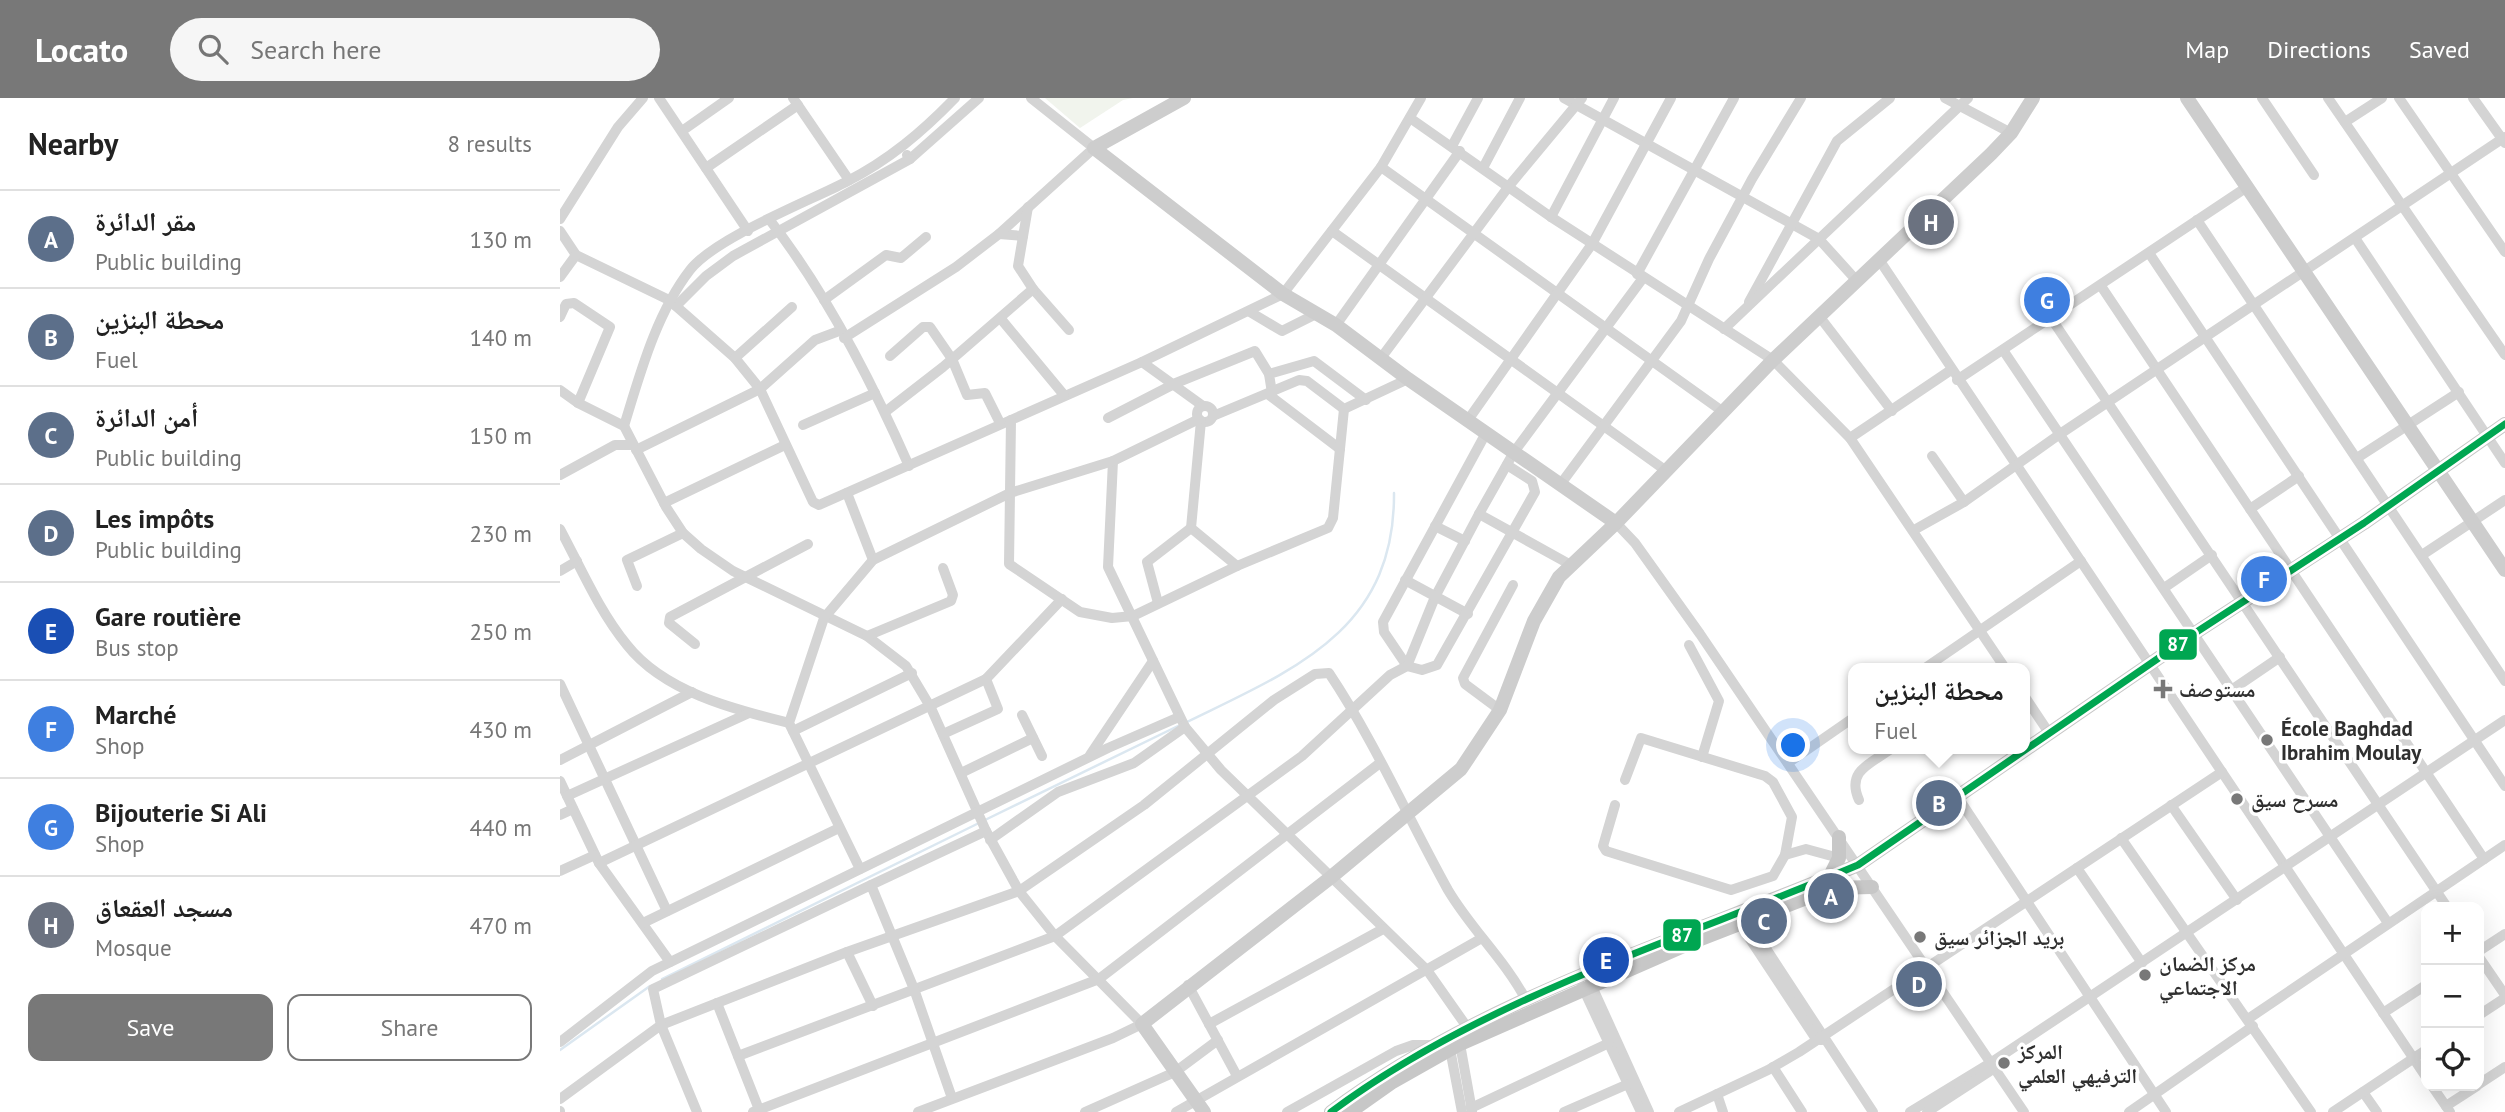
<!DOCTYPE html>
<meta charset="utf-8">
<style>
:root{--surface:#fff;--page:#f6f6f6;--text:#222;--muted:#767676;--line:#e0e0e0;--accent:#787878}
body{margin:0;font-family:"PT Sans","Noto Naskh Arabic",sans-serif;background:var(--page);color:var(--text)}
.controls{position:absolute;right:21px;bottom:21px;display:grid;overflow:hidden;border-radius:14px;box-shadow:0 7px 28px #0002}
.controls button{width:63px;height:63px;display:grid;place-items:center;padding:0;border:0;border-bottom:2px solid var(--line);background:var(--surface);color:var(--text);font:35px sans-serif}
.you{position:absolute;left:1234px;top:648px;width:24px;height:24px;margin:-18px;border:5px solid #fff;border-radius:50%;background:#1a73e8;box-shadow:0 0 0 10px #1a73e833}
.badge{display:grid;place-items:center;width:46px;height:46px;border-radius:50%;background:var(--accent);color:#fff;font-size:23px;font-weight:700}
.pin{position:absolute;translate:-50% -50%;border:4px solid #fff;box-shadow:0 2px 7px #0006}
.popup{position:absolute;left:1288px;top:565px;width:182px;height:91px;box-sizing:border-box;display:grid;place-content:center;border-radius:14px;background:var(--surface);filter:drop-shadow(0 2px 5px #0005);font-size:23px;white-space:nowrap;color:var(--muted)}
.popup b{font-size:26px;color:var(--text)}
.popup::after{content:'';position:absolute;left:50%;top:100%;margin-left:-14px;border:14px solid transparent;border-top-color:var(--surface)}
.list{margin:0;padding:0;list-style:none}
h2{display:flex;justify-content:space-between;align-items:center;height:91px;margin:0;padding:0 28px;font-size:30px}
h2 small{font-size:23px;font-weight:400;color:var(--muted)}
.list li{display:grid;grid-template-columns:46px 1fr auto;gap:21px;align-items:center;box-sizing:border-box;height:98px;padding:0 28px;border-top:2px solid var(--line)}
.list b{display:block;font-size:26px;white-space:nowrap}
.list p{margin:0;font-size:23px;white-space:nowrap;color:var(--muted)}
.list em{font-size:23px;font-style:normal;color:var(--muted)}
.actions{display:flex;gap:14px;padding:21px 28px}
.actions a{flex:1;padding:16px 0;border:2px solid var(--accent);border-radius:14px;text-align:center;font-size:24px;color:var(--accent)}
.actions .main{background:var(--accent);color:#fff}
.icon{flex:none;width:38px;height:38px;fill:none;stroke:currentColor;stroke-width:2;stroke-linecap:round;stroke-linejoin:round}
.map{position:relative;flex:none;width:1945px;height:1014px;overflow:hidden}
header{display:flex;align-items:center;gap:42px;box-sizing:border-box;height:98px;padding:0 35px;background:var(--accent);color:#fff}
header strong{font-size:33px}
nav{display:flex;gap:38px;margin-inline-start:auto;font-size:24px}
.search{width:490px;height:63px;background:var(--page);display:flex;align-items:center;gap:18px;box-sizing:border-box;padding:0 24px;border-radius:38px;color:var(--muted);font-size:26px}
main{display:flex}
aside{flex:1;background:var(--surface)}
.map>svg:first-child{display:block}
.green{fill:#f1f4ed}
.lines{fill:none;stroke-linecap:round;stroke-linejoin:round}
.stream{stroke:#dbe7f0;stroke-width:2.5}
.street{stroke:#d4d4d4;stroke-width:10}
.secondary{stroke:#cdcdcd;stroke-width:14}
.primary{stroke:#c7c7c7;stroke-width:14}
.bus-1-casing{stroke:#fff;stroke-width:12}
.bus-1{stroke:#00a651;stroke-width:7}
.poi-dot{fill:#787878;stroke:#fff;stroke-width:2.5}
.labels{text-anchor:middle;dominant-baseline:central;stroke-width:7;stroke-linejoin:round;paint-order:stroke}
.poi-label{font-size:21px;font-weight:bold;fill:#2f2f2f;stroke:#fff;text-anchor:start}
.line-badge{stroke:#fff;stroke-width:2.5}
.badge-label{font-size:19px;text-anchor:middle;font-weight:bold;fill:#fff}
</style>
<header>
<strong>Locato</strong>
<div class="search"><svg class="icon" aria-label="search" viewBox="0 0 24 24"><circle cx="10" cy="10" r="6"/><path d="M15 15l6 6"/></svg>Search here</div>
<nav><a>Map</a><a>Directions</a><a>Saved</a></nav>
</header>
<main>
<aside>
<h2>Nearby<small>8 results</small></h2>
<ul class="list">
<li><span class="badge" style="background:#5c6f8a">A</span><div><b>مقر الدائرة</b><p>Public building</p></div><em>130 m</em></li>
<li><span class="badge" style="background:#5c6f8a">B</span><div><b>محطة البنزين</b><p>Fuel</p></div><em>140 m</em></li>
<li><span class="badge" style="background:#5c6f8a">C</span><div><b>أمن الدائرة</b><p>Public building</p></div><em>150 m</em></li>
<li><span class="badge" style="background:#5c6f8a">D</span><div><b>Les impôts</b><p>Public building</p></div><em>230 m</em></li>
<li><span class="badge" style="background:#1a4fb4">E</span><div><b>Gare routière</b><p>Bus stop</p></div><em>250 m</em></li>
<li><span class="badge" style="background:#3f7fe0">F</span><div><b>Marché</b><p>Shop</p></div><em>430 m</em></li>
<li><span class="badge" style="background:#3f7fe0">G</span><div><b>Bijouterie Si Ali</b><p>Shop</p></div><em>440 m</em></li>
<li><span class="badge" style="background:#6b7280">H</span><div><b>مسجد العقعاق</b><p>Mosque</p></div><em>470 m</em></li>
</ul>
<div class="actions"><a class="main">Save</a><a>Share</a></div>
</aside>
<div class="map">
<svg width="1945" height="1014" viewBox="0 0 1945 1014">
<rect width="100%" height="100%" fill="#fff"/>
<polygon class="green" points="485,0 573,0 563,2 520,30"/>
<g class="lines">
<g class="stream">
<path d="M627 624C733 572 835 533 834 395"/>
<polyline points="425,722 618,628"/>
<polyline points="102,881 419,725"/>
<polyline points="0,952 90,888"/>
</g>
<g class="street">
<polyline points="99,0 188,133"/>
<polyline points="233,0 289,82"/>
<polyline points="1004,0 1259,141 1297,183"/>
<polyline points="1385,0 1451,35"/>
<polyline points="1702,0 1754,77"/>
<polyline points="1768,0 1945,257"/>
<polyline points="1839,0 1945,154"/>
<polyline points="1913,0 1945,45"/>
<polyline points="850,20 991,119 1213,262 1290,340 1445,570"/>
<polyline points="1785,24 1822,0"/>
<polyline points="122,33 169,0"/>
<polyline points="892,48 918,0"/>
<polyline points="347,57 350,61 419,0"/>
<polyline points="821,69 1162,313"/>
<polyline points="146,70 238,7"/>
<polyline points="923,70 960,0"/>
<polyline points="991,119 1054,0"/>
<polyline points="0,121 58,29 83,0"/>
<path d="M209 121C266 194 312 284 349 368"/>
<polyline points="1637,122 1945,583"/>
<polyline points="0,133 16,157 109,202 175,260 200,291 253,404 259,407 582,264 723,196 821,69 861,0"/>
<polyline points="772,133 1105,372"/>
<polyline points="439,136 463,138"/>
<polyline points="1795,140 1945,365"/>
<polyline points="1589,155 1945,688"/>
<polyline points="1320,163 1866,979"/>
<polyline points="1077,176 1174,0"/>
<polyline points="0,179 16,157"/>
<polyline points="1541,188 1924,761"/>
<polyline points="473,191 509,232"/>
<polyline points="264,202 326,157 341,160 366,139"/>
<polyline points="1189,204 1277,43 1330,0"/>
<polyline points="116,208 146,178 173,158 350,61"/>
<polyline points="690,214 722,233 756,216"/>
<polyline points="1259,218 1332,313"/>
<polyline points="0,219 6,206 14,205 50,229 18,305"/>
<polyline points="1491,220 1887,809"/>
<polyline points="441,221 504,297"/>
<polyline points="776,227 900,53"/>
<polyline points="1164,231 1408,0"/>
<polyline points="284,240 396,169 439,136 534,50 471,0"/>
<polyline points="1443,252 1828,825"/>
<polyline points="330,258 363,229 370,229 392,261 407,297 425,295 440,325"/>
<polyline points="175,260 232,209"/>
<polyline points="821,260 949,88 1022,0"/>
<polyline points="582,264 643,308"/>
<polyline points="1397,282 1687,89"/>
<polyline points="0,292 18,305 64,328 106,409 123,435 141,451 173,473 307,538 346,568 371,610 426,733 459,793 495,838 582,926 553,940 358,1014"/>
<polyline points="712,295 709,276 754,263 806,302"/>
<polyline points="709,297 780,351"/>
<circle cx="645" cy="316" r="8"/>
<polyline points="325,314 383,269 473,191 458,168 468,109"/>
<polyline points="653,318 739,282 747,283 784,311 848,281"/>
<polyline points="548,320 616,285 695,253 709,276"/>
<polyline points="451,322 449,466 520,514 552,520 573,518 677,468 768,430 773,420 784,311"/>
<polyline points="908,322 1032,146 1111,0"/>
<polyline points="641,323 631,430 677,468"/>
<polyline points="243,327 315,295"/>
<path d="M64 328C80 276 96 216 130 172 155 140 247 104 286 84 329 62 362 34 395 0"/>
<polyline points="1290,340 1391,272"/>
<polyline points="76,352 200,291 255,242 279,233"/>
<polyline points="1372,358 1404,404"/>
<polyline points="1797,360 1899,294"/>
<polyline points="553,363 548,469 625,629 661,672 867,872 907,929"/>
<polyline points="0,377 55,347 73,347"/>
<polyline points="1000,387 1121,223 1149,161 1192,81 1241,0"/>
<polyline points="287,395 313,462"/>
<polyline points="104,405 225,347"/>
<polyline points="1690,411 1739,378"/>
<polyline points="919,416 875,499 847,568 824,534 823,524 926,335"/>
<polyline points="1056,425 1075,445 1140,536 1464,1014"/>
<polyline points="875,428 905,443"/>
<path d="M0 431C21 470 39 513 67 547 104 594 173 611 229 625"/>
<polyline points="1354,432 1404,404 1500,336 1945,39"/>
<polyline points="1862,457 1945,402"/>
<polyline points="1011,467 919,416 954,354 1083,180"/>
<polyline points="0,473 17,463"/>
<polyline points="845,482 908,516"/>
<polyline points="77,488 67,462 123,435"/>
<polyline points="1604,490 1652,457"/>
<polyline points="598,505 587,464 631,430"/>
<polyline points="307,538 391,503 393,497 383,470"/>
<polyline points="135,546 109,525 110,519 248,446"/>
<polyline points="1129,547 1159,603 1142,659"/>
<polyline points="1365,570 1521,463"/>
<polyline points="0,586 107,813"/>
<polyline points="1673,591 1720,559"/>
<polyline points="1465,599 1489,635"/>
<polyline points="940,612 905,586 903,580 953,487"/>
<polyline points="462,617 482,658"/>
<polyline points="233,633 352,575"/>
<polyline points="383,636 438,611 426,581"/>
<polyline points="530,657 593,563"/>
<polyline points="0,662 132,594"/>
<polyline points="1228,665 1293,620"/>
<polyline points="401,675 473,640"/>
<polyline points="0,683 39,765 110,864"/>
<polyline points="7,698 189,615"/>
<polyline points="1397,698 1606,1014"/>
<path d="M1299 702C1286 673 1310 666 1331 651"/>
<polyline points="1055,707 1043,748 1046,753 1171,792 1213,778 1225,757 1232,719 1213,684 1205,678 1081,640 1065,682"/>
<polyline points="1611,707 1677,802"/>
<polyline points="0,717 13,711"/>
<polyline points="1561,740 1751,1014"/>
<polyline points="430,742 498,694 574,665 625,629"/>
<polyline points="1225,757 1246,751 1279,760"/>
<polyline points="39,765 426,581 502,501"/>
<polyline points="1517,770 1582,865"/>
<polyline points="300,771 229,625 264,520 313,462 450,395 553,363 639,321"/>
<polyline points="0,773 35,757"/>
<polyline points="311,787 426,733"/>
<polyline points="1188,823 1313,1014"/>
<polyline points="83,825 279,730"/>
<polyline points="1180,826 1256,941 1261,942"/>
<polyline points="1919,853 1945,836"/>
<polyline points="287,854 313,908"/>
<polyline points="1919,859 1945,897"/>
<polyline points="1030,884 1089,1014"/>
<polyline points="628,887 677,978"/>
<polyline points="1022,888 1081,1014"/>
<polyline points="157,905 200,1014"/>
<polyline points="1823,915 1866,887"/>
<polyline points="1919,917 1945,900"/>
<polyline points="1688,921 1945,747"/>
<polyline points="649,926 823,831"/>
<polyline points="0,944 92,873 548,650 619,619"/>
<polyline points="900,946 912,1013"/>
<polyline points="890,951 902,1014"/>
<polyline points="178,958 495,838 742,658 830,577 847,568 862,572 877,567 975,394 972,383 947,367"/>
<polyline points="1213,969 1242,1014"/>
<polyline points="1919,986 1945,969"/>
<polyline points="1872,988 1890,1014"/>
<polyline points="1803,994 1817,1014"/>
<polyline points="1157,996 1163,1014"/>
<path d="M0 1001 101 927 287 854 459 793 584 707 714 602 755 576 769 575C815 644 848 720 888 792 911 831 945 862 966 902"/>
<polyline points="1886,1008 1917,988"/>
<polyline points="911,1010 1049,945"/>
<polyline points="0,1013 0,1014"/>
<polyline points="137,1014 101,927 93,891 311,787 354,891 392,1000"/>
<polyline points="193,1014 539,881 820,665"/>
<polyline points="525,1014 615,974 658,942"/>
<polyline points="616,1014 922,840"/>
<polyline points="727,1014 836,953 853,947 874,947"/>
<polyline points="1004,1014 1068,986"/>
<polyline points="1119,1014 1208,972 1239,954 1662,674"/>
<polyline points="1350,1014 1432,964 1945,622"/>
<polyline points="1367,1014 1430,973 1432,964"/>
<polyline points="1569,1014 1693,928"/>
<polyline points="1773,1014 1866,952"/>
</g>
<g class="secondary">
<polyline points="624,0 534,50 723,196 776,227 848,281 1056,425"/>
<polyline points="1627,0 1945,472"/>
<polyline points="644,1014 582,926 770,780 901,671 940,612 974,523 999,479 1056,425 1213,262 1431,56 1451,35 1473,0"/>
</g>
<g class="primary">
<polyline points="1269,780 1279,760 1279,739"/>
<polyline points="1272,790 1312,789"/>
<path d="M771 1014C926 898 1121 842 1298 767L1635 535 1804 425 1945 326"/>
<polyline points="790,1014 831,985 900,946 1128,846 1257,796"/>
</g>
<defs>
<path id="bus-1" d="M771 1014C926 898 1121 842 1298 767L1635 535 1804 425 1945 326"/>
</defs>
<use href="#bus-1" class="bus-1-casing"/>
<use href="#bus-1" class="bus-1"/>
</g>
<g class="poi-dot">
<path d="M1599.5 580.5h7v7h7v7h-7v7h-7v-7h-7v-7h7z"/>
<circle cx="1707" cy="642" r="7"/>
<circle cx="1677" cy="701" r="7"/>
<circle cx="1360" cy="839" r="7"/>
<circle cx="1585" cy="877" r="7"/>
<circle cx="1444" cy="965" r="7"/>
</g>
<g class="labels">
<g class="poi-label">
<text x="1619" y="591">مستوصف</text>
<text x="1721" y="630">École Baghdad<tspan x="1721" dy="24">Ibrahim Moulay</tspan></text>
<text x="1691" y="701">مسرح سيق</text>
<text x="1374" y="839">بريد الجزائر سيق</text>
<text x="1599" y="865">مركز الضمان<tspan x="1599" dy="24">الاجتماعي</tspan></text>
<text x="1458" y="953">المركز<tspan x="1458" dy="24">الترفيهي العلمي</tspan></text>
</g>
</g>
<g class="line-badge">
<rect x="1598" y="530" width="40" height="33" rx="7" fill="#00a651"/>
<rect x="1102" y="820" width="40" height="34" rx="7" fill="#00a651"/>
</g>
<g class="badge-label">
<text x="1618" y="553">87</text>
<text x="1122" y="844">87</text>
</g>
</svg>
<div class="controls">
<button>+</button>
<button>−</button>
<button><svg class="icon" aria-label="locate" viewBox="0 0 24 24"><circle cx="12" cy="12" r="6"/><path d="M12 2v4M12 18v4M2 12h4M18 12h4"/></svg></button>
</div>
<div class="you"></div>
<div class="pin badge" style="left:1271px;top:798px;background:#5c6f8a">A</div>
<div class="pin badge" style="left:1379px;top:705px;background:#5c6f8a">B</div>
<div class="popup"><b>محطة البنزين</b>Fuel</div>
<div class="pin badge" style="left:1204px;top:823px;background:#5c6f8a">C</div>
<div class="pin badge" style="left:1359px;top:886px;background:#5c6f8a">D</div>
<div class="pin badge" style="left:1046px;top:862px;background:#1a4fb4">E</div>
<div class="pin badge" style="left:1704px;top:481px;background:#3f7fe0">F</div>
<div class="pin badge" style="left:1487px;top:202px;background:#3f7fe0">G</div>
<div class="pin badge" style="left:1371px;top:124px;background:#6b7280">H</div>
</div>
</main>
